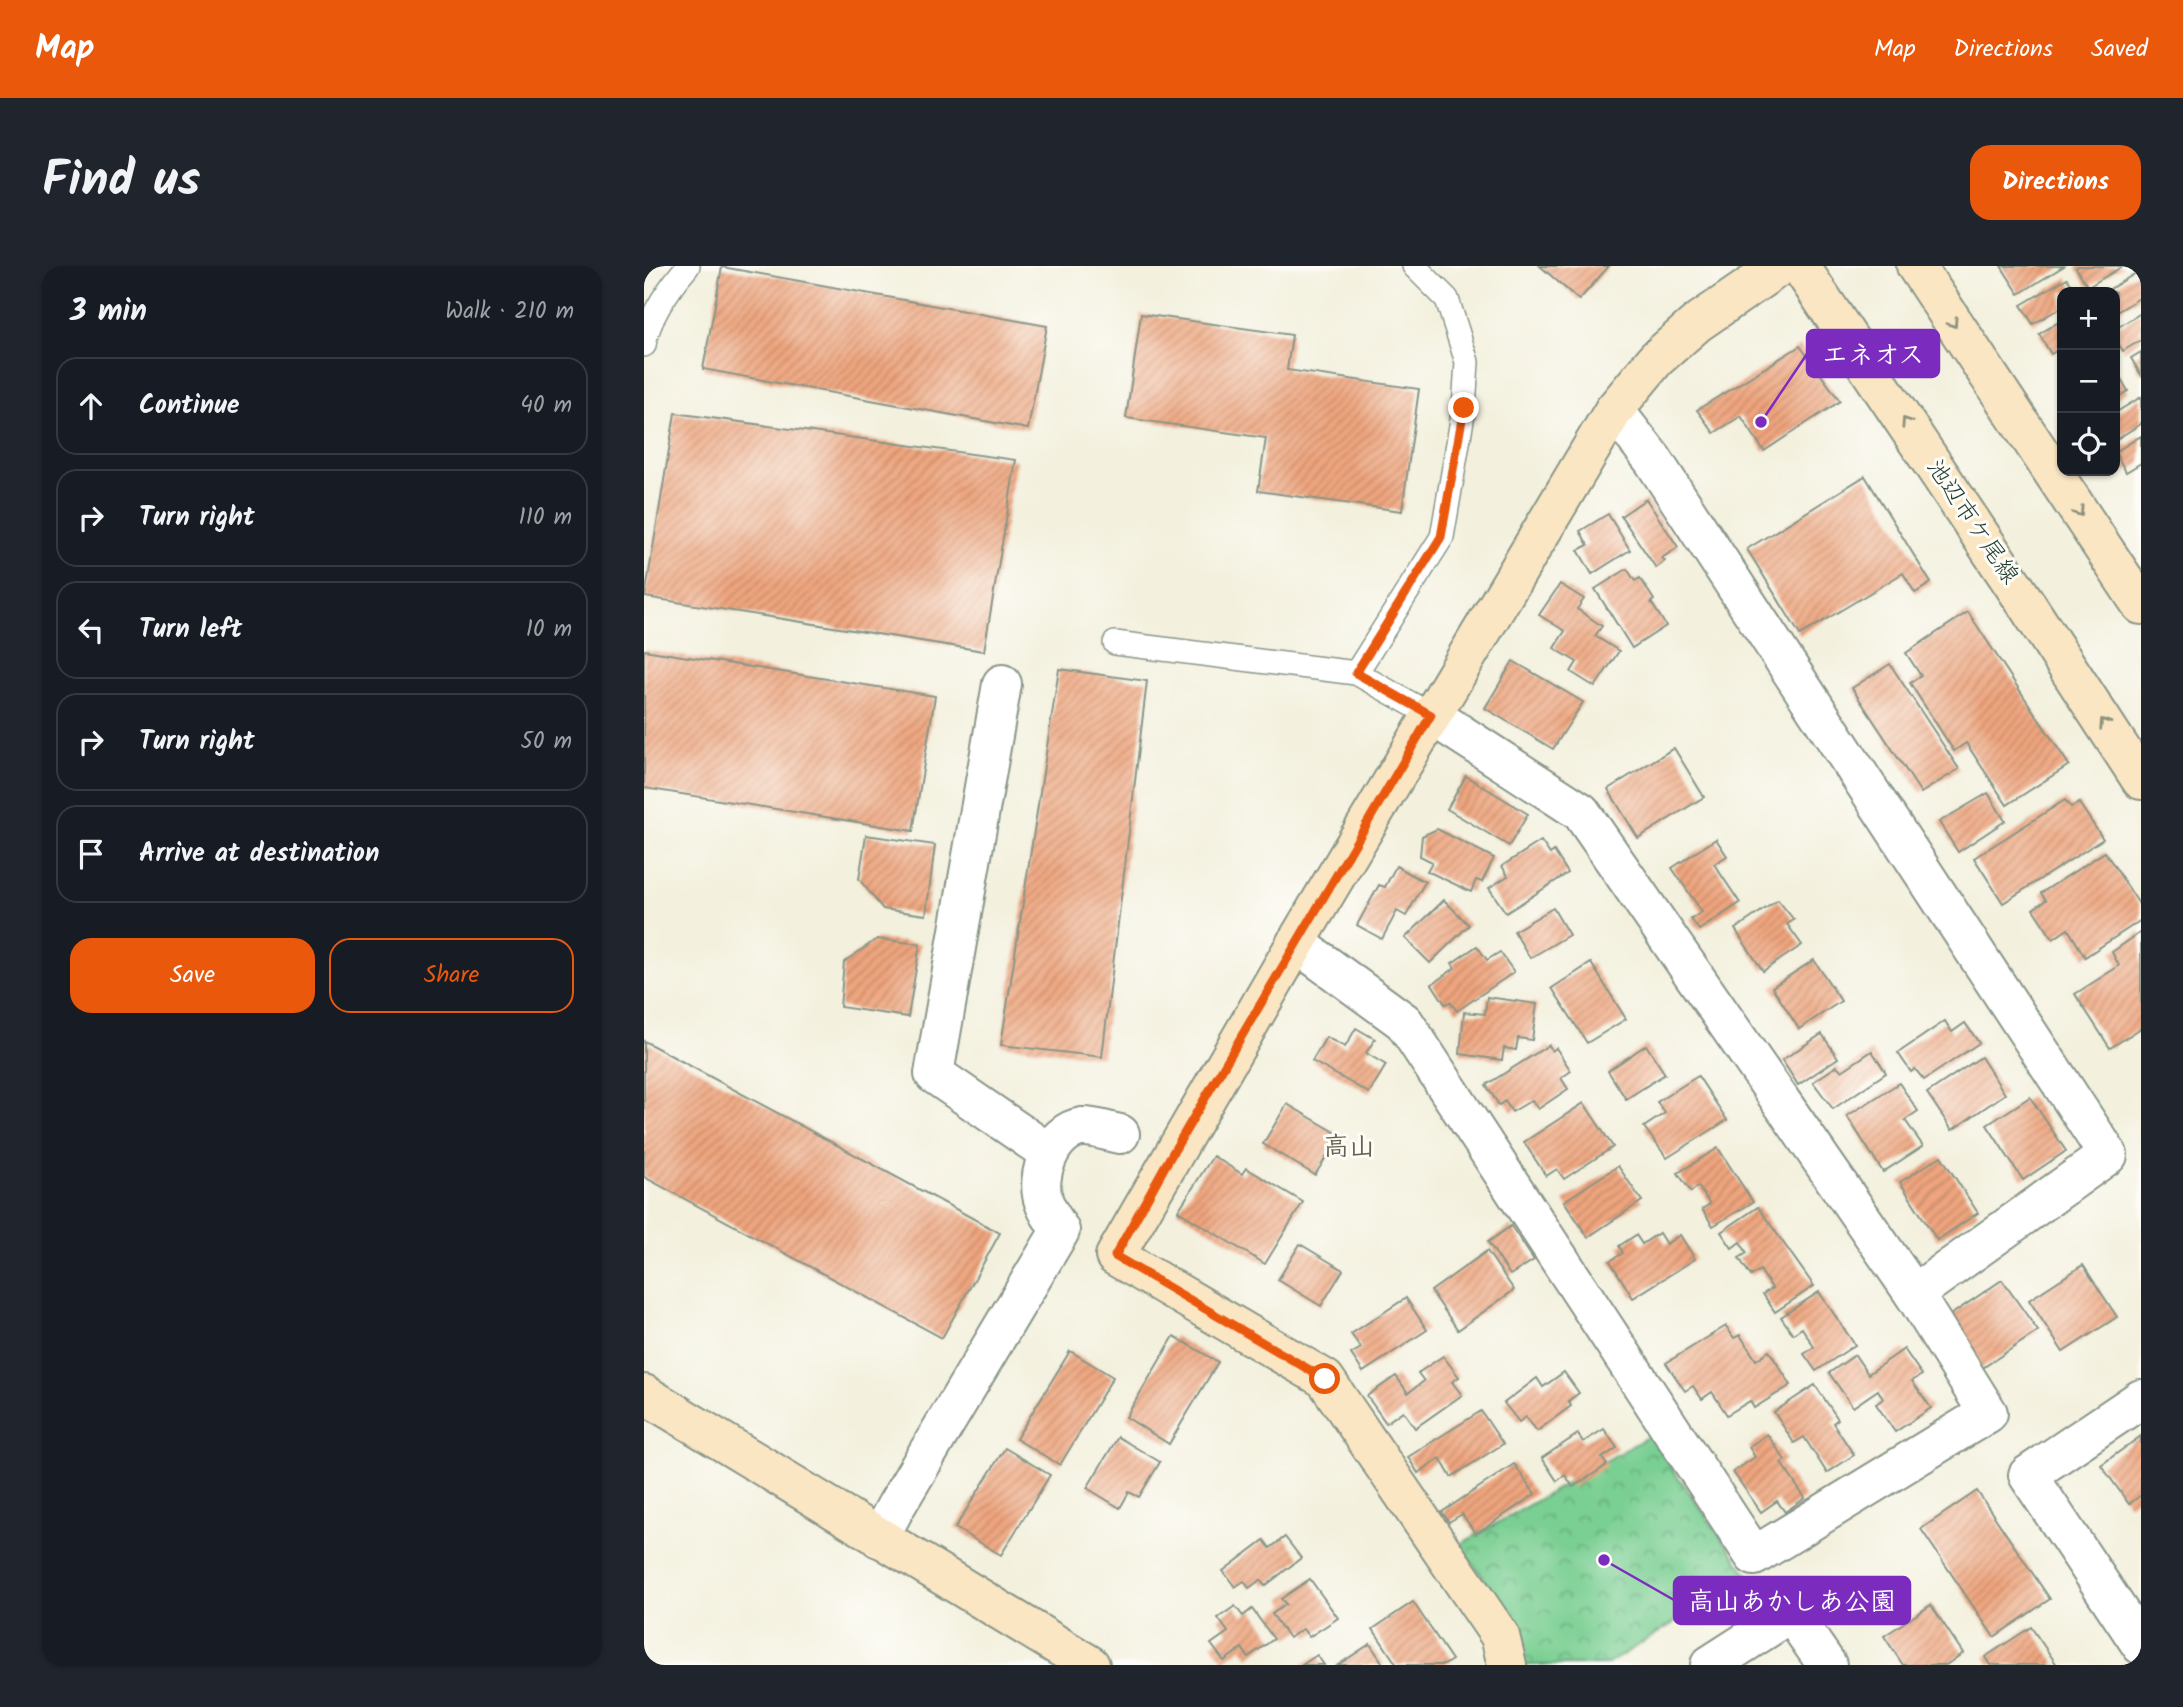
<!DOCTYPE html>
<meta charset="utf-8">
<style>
:root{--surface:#171b24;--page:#20242c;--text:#f1f3f6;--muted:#9ea1a6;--line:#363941;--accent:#ea580c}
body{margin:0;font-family:Kalam,"Klee One",sans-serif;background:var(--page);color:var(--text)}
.controls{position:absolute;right:21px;top:21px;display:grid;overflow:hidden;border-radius:14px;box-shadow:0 2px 5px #0004}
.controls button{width:63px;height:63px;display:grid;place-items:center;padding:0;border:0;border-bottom:2px solid var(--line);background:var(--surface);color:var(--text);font:35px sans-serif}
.stop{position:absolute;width:21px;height:21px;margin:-16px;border:5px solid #ea580c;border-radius:50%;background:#fff}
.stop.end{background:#ea580c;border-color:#fff;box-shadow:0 2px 7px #0008}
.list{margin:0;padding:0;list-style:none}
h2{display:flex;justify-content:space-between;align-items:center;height:91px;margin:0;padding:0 28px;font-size:30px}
h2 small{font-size:23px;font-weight:400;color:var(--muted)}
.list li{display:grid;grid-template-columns:46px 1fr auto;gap:21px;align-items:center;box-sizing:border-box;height:98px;margin:0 14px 14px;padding:0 14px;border:2px solid var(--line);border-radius:21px}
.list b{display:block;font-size:26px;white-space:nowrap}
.list em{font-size:23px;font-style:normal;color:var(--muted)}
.actions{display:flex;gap:14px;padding:21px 28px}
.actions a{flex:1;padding:16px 0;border:2px solid var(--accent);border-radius:21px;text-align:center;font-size:24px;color:var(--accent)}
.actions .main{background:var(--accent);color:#fff}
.icon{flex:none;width:38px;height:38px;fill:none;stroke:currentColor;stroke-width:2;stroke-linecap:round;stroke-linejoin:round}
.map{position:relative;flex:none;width:1497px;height:1399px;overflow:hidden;border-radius:21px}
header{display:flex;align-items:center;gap:42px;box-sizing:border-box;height:98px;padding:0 35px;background:var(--accent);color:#fff}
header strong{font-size:33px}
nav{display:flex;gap:38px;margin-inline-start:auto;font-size:24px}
.intro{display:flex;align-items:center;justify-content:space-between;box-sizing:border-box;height:168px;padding:0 42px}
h1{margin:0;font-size:49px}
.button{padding:18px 32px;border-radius:21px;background:var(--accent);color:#fff;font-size:24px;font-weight:700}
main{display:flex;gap:42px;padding:0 42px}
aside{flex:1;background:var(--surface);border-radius:21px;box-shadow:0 2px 5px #0004}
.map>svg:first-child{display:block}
.park{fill:url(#park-crowns);stroke:#4c8664;stroke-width:2}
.building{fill:url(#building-hatch)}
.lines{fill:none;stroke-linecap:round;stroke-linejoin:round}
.lane-casing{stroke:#899688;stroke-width:26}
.street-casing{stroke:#899688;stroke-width:42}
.secondary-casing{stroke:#899688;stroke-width:42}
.lane{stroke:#fff;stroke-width:23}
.street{stroke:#fff;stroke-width:38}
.secondary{stroke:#fbe6c4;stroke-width:38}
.oneway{stroke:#8d927c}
.route{stroke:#ea580c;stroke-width:9}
.labels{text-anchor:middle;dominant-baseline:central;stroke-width:6;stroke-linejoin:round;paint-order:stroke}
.street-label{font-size:24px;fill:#1f3d34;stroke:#fdfcf7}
.neighbourhood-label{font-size:26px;font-weight:bold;fill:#68614e;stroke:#fdfcf7}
.leader{fill:none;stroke:#7b2cbf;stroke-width:2.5}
.callout-dot{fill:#7b2cbf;stroke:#fdfcf7;stroke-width:2.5}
.callout{fill:#7b2cbf;stroke:#7b2cbf;stroke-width:2.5}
.callout-label{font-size:26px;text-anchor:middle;font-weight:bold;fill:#fff}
</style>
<header>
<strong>Map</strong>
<nav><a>Map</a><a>Directions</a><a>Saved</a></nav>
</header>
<div class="intro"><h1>Find us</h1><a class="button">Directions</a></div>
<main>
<aside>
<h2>3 min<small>Walk · 210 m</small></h2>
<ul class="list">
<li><svg class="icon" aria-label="ahead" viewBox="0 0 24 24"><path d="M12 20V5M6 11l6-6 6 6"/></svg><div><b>Continue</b></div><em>40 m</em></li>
<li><svg class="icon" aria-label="right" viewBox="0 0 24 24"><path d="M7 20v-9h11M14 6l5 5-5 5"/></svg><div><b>Turn right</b></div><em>110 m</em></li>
<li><svg class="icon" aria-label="left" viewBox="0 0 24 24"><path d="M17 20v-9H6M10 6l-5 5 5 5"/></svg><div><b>Turn left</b></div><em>10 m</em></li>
<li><svg class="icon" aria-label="right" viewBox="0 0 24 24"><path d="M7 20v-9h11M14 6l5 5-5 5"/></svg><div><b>Turn right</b></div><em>50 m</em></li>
<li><svg class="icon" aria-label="arrive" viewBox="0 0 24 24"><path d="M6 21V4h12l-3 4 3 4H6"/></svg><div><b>Arrive at destination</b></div></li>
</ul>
<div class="actions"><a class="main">Save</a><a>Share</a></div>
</aside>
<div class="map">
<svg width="1497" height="1399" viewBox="0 0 1497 1399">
<defs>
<pattern id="park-crowns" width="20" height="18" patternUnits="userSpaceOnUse" patternTransform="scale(1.75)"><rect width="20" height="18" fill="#7acf93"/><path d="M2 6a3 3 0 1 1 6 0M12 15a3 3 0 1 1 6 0" fill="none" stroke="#63a979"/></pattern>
<pattern id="building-hatch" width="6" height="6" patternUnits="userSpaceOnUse" patternTransform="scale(1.75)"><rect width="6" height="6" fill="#efa57e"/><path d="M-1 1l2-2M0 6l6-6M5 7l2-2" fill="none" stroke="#c18868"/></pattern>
</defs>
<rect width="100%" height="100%" fill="#fdfcf7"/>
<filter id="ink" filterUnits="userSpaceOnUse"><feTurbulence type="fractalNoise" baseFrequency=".0143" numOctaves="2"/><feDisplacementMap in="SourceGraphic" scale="14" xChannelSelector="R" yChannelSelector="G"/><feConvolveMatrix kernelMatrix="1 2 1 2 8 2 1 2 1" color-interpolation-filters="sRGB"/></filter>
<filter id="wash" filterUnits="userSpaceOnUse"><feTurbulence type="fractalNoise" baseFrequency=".00686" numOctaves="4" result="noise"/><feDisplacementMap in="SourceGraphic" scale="28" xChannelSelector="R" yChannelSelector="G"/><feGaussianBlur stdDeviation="1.57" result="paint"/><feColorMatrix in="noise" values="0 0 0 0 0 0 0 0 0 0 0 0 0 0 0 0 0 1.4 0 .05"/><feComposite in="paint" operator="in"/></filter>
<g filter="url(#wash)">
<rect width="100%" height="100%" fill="#f3f0dd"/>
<polygon class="park" points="1005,1170 1105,1310 962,1399 879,1399 866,1348 815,1279"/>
<g id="blocks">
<g class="building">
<polygon points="896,0 965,0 935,34"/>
<polygon points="1357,0 1420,0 1375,28"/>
<polygon points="1434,0 1479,0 1444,21 1432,2"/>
<polygon points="78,1 403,60 384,163 59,103"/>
<polygon points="1497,4 1497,31 1471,47 1471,26 1461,26"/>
<polygon points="1423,12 1432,26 1418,26 1418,41 1389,58 1377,39"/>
<polygon points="1497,47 1497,74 1479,85 1471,72 1471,63"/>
<polygon points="497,48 648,69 643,104 775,123 758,245 614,225 622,172 482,152"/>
<polygon points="1418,54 1418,81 1407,88 1395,68"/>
<polygon points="1156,80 1196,135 1120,185 1097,150 1070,167 1053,144"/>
<polygon points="1497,86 1497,109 1487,92"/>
<polygon points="1473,106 1484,125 1471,133 1471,107"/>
<polygon points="1497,131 1497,158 1471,174 1471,147"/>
<polygon points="31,147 372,194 340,385 1,331"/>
<polygon points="1497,170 1497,197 1482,206 1471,186"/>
<polygon points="1221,210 1287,317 1271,327 1259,307 1156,369 1103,283"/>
<polygon points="1002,233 1034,281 1018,292 1021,295 1012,302 977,250"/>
<polygon points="964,248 986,284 948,308 934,284 944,279 936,265"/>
<polygon points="983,303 991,315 996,312 1010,334 1007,336 1022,360 988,382 951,323"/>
<polygon points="916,318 940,333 933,343 958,360 951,370 975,385 951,421 927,406 933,396 910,382 921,365 895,349"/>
<polygon points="1324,346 1425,499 1363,539 1322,477 1310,485 1266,417 1277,410 1262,387"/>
<polygon points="0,384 291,430 269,565 0,522"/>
<polygon points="869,395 939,436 909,483 841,442"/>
<polygon points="1246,398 1315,503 1277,527 1208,422"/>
<polygon points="415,403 503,415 458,791 357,779"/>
<polygon points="1030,482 1060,531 994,572 964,523"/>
<polygon points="822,510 884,548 865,580 803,543"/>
<polygon points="1344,527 1361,555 1314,586 1295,556"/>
<polygon points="1421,534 1427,541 1435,537 1459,573 1359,637 1330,592"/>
<polygon points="793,563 850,592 838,616 832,614 827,626 783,605 788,596 776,590 778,570"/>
<polygon points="222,569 291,579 282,649 239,643 215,613"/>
<polygon points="1072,573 1083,590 1070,598 1096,637 1055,664 1047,653 1058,646 1028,602"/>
<polygon points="897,575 906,588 910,585 924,607 862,647 845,622 864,610 858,600"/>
<polygon points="1461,586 1497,641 1497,654 1441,691 1424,663 1409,673 1389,643 1402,634 1397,627"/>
<polygon points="752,600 781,616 762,650 753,645 738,673 713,659 735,619 741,621"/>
<polygon points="800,634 825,659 786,697 761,672"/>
<polygon points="1134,634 1150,654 1143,658 1158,679 1119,705 1091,663"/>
<polygon points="909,642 925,669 886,692 870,665"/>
<polygon points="1497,666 1497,762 1466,782 1431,728 1475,700 1468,686"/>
<polygon points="233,673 276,678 264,751 196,741 200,696"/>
<polygon points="833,680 843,694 856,686 870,706 813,745 806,736 801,738 788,718 811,702 808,697"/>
<polygon points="1170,694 1197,735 1155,763 1128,721"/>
<polygon points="947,697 982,753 943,777 908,722"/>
<polygon points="843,731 893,738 888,774 874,772 872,784 860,782 858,794 816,788 820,746 841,748"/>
<polygon points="1301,755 1308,766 1321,757 1335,777 1280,814 1271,803 1267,806 1254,787"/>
<polygon points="712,762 731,773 722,787 742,799 725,827 668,795 682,771 701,781"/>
<polygon points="1178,768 1194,792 1154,819 1138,794"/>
<polygon points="0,775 356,967 298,1072 0,911"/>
<polygon points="905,779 908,785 912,782 927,805 917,812 924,823 894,843 888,834 868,846 861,835 855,839 842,819"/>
<polygon points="1002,779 1021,808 982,833 964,805"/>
<polygon points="1228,785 1242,807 1189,843 1169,816 1193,800 1198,805"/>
<polygon points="1337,791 1361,828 1308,864 1283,827"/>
<polygon points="1054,810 1083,854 1023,892 1000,861 1021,847 1013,836"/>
<polygon points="1255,817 1274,845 1261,854 1279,880 1239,906 1203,850"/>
<polygon points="1386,831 1422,885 1379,914 1343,859"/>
<polygon points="940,837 969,881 920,913 913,903 902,910 880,876"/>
<polygon points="643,838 696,869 671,909 619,878"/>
<polygon points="1074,882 1109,936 1069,960 1058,943 1066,938 1054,920 1047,926 1034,907"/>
<polygon points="569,890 598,908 602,902 659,936 621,998 534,945"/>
<polygon points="1297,890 1334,947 1293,974 1256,916"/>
<polygon points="974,900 998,935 944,971 920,935"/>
<polygon points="1114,941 1170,1020 1131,1046 1119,1028 1128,1022 1116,1004 1107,1010 1095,992 1103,987 1096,976 1088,982 1077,966"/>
<polygon points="867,960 890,994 866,1009 844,976"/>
<polygon points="1015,967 1022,978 1036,969 1051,993 989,1032 966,995 979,987 975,980 992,969 998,978"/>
<polygon points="656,978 699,1004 677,1040 634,1014"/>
<polygon points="843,985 870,1024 814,1064 787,1025"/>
<polygon points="1439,999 1473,1051 1419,1086 1385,1034"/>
<polygon points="1358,1014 1394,1065 1337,1103 1302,1052"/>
<polygon points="1175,1026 1211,1079 1172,1105 1160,1088 1170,1081 1158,1062 1149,1068 1137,1051"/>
<polygon points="762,1032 783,1064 719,1106 707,1088 717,1082 707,1068"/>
<polygon points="1082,1060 1090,1072 1096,1069 1112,1094 1125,1085 1147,1119 1110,1142 1106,1135 1083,1149 1068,1126 1058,1133 1049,1120 1041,1125 1022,1097"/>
<polygon points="530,1070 574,1096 525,1178 482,1151"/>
<polygon points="1260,1083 1278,1109 1268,1115 1287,1142 1251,1166 1232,1138 1239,1133 1234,1124 1209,1141 1185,1107 1211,1089 1224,1108"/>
<polygon points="426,1085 469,1111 416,1199 372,1173"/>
<polygon points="799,1090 815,1111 808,1116 818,1129 771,1162 759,1145 742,1157 723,1130 752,1110 764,1127 780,1115 774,1107"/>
<polygon points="920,1106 935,1127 924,1135 927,1140 893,1165 882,1151 875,1156 860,1137 893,1112 899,1121"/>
<polygon points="1171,1119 1194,1153 1189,1157 1210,1189 1183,1207 1160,1171 1150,1177 1130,1146"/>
<polygon points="837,1145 859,1178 807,1211 796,1192 774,1207 764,1191"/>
<polygon points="960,1163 973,1182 958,1192 963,1199 929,1221 921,1209 913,1215 898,1192 934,1168 939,1176"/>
<polygon points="1123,1168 1141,1194 1137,1197 1161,1232 1141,1246 1133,1235 1117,1246 1089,1206 1111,1191 1105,1181"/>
<polygon points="1497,1170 1497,1229 1485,1238 1457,1199"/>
<polygon points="474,1171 516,1196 495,1231 485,1226 476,1242 443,1222"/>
<polygon points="361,1182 406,1209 357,1289 311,1262"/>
<polygon points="870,1198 891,1228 832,1268 818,1248 805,1256 798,1246"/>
<polygon points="1333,1225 1406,1333 1350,1371 1277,1263"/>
<polygon points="641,1271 657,1292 621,1320 616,1314 605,1322 600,1315 591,1321 579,1305 620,1274 626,1282"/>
<polygon points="666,1313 694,1352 665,1371 659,1363 645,1372 628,1348 642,1338 637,1333"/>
<polygon points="769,1336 808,1394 800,1399 753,1399 729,1363"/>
<polygon points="1287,1339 1319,1387 1302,1399 1259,1399 1240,1370"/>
<polygon points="591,1340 599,1350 608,1343 630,1373 604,1391 598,1382 580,1395 567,1378 584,1366 574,1352"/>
<polygon points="1387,1361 1413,1399 1346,1399 1341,1391"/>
<polygon points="726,1378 740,1399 694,1399"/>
<polygon points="673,1389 680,1399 658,1399"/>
</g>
</g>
</g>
<g filter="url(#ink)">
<use href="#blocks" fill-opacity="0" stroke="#899688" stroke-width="2"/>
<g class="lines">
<defs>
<g id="lane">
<path d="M0 79C5 50 25 22 44 0"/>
<polyline points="471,377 712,407 798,271 820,142 823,96 803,33 770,0"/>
<polyline points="712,407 787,449"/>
</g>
<g id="street">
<polyline points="970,144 1009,194 1464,889 1270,1028"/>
<polyline points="358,418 290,808 405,887"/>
<polyline points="652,677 760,756 1110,1290 1344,1147 1270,1028 937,546 787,449"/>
<polyline points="1497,1133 1384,1209 1497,1379"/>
<path d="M235 1272 252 1240 416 965C411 955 403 946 400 936 390 909 408 865 438 861 449 860 464 866 476 868"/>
<polyline points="1066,1399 1147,1347 1183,1399"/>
</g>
<g id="secondary">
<polyline points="1156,0 1381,336 1497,514"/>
<polyline points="1272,0 1497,339"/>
<polyline points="0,1128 446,1399"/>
<polyline points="863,1399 856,1370 681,1113 471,990 652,677 970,144 1012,93 1053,57 1136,0"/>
</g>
</defs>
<use href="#lane" class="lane-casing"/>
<use href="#street" class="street-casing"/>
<use href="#secondary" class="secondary-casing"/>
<use href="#lane" class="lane"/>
<use href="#street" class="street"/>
<use href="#secondary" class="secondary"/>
</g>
<defs><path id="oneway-chevron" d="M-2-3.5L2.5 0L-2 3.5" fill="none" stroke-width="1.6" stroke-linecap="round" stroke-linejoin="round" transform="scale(1.75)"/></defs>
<g class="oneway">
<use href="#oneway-chevron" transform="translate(1309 57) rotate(56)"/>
<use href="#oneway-chevron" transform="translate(1262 156) rotate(-124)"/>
<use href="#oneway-chevron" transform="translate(1435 246) rotate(56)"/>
<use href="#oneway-chevron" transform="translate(1460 457) rotate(-123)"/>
</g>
</g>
<g class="lines" filter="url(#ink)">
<polyline class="route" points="681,1113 471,990 521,900 787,449 712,407 797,271 820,142"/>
</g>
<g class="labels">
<g class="street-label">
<text transform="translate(1328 256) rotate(56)">池辺市ケ尾線</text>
</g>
<g class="neighbourhood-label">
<text x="705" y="882">高山</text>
</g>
</g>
<path class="leader" d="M1117 156L1163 88M960 1294L1030 1334"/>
<g class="callout-dot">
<circle cx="1117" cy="156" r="7"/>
<circle cx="960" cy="1294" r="7"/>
</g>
<g class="callout">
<rect x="1163" y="64" width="132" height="47" rx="7"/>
<rect x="1030" y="1311" width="236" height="47" rx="7"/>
</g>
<g class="callout-label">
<text x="1229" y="97">エネオス</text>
<text x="1148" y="1344">高山あかしあ公園</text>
</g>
</svg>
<div class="controls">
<button>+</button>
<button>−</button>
<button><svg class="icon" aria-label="locate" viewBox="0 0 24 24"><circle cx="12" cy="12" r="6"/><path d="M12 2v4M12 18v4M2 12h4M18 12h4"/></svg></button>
</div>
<div class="stop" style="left:681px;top:1113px"></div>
<div class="stop end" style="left:820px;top:142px"></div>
</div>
</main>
